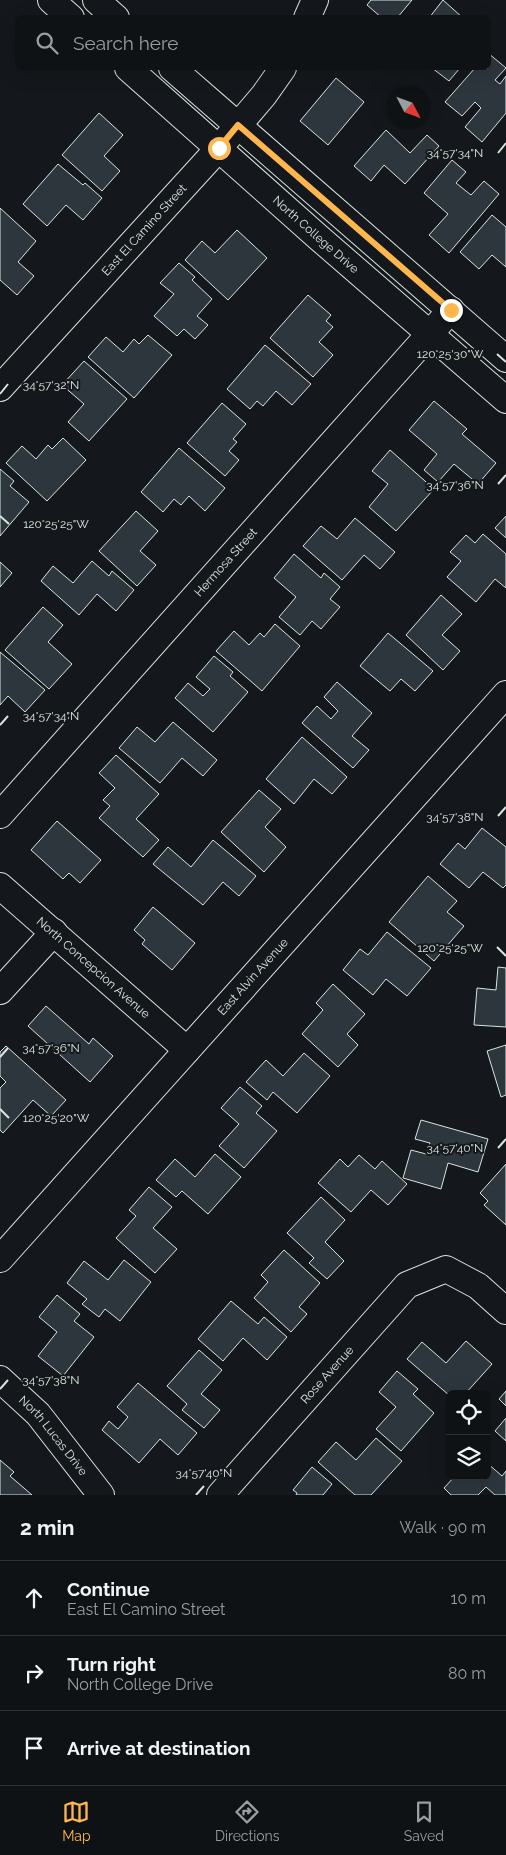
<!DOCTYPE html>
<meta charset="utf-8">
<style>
:root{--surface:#0f1215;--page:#181b1e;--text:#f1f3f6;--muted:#9b9ea0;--line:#2f3234;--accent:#ffb74d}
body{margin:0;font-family:Raleway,sans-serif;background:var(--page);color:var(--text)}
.controls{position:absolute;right:15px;bottom:15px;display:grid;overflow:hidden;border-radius:8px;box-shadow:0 5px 20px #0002}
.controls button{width:45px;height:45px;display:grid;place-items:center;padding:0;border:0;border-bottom:1px solid var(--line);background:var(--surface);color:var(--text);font:25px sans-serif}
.compass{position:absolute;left:386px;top:85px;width:45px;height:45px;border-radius:50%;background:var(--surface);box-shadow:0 5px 20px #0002;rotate:131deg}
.stop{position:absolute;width:15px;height:15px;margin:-11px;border:4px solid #ffb74d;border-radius:50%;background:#fff}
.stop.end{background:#ffb74d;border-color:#fff;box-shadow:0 1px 5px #0008}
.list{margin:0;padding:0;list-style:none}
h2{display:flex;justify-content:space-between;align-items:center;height:65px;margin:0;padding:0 20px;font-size:21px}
h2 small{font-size:16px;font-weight:400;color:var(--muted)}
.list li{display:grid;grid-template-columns:32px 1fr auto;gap:15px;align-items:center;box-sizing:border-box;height:75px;padding:0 20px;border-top:1px solid var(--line)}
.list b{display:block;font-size:19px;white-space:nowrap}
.list p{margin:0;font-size:16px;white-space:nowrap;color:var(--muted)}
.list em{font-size:16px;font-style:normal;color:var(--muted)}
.icon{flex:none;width:28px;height:28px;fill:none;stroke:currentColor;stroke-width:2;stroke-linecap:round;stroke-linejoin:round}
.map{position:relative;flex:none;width:506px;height:1495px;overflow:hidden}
.search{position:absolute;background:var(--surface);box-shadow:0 5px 20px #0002;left:15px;right:15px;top:15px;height:55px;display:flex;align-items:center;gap:12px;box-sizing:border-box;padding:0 18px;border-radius:8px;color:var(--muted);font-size:19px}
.sheet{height:290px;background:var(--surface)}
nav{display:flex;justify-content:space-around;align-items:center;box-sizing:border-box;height:70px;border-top:1px solid var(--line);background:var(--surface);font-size:14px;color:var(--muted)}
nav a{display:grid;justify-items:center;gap:2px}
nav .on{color:var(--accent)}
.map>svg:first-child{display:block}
.building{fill:#2c363c;stroke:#d8e6dc}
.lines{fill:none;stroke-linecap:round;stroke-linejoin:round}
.minor-casing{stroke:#d8e6dc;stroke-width:28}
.minor{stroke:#14181c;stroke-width:26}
.route{stroke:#ffb74d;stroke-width:6}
.ticks{fill:none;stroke:#d8e6dc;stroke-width:2}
.labels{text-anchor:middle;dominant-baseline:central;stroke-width:4;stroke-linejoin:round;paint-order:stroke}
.street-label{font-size:12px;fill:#d8e6dc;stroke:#14181c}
.ticks-label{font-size:12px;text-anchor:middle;fill:#d8e6dc;stroke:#14181c;stroke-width:4;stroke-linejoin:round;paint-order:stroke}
</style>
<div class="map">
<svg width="506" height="1495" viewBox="0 0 506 1495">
<rect width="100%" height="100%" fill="#14181c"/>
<g class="building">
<polygon points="371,0 412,0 397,18 382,18 367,5"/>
<polygon points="443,0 463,18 429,18"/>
<polygon points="488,53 506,68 495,80 500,84 506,76 506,113 482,142 465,127 481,108 475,102 462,116 445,102 475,68 488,68"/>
<polygon points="432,68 460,68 449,81"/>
<polygon points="336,78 364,102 328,145 300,121"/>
<polygon points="99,113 123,135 104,156 120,171 102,191 62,155"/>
<polygon points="386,130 410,153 427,135 439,146 405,184 384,165 371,181 354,166"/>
<polygon points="452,160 466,172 456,183 471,195 484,181 499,194 449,253 429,235 448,214 424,193"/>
<polygon points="58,164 83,185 85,183 102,198 83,220 66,205 47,226 23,204"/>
<polygon points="0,208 36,241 18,262 34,276 17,295 0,280"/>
<polygon points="492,215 506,227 506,267 492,255 479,269 460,252"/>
<polygon points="237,230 267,258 228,300 185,260 202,241 215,253"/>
<polygon points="179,263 195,277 192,280 212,299 197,316 208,325 195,339 184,329 177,336 154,316 174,294 160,283"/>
<polygon points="308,295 331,315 326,321 333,327 319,342 333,355 313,377 270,338"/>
<polygon points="148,335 172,355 134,398 88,357 106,337 123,352 134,339 139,344"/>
<polygon points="265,345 311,384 292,405 276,391 263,406 257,401 250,409 227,389"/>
<polygon points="84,361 127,399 89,441 68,422 84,404 62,385"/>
<polygon points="434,401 467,429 462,434 496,463 478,484 454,464 438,482 424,470 437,454 409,430"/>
<polygon points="222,403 246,424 233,439 237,442 229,451 239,460 225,476 187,443"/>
<polygon points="63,438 86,460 47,501 6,463 22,446 36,459 48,445 52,449"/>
<polygon points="179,448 225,488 205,511 189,496 181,505 174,499 163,512 141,492"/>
<polygon points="390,450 434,489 396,531 369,507 388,484 372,471"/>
<polygon points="0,469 14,481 10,486 29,502 0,536"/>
<polygon points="136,511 158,531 140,551 156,565 137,586 99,551"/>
<polygon points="506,516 506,538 495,528"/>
<polygon points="355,518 395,552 380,569 364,555 342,580 303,546 321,526 337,539"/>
<polygon points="483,534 506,554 506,588 495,579 476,602 447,577 461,561 450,552 466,535 475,543"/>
<polygon points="294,554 321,578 324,573 340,587 330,599 340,607 321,629 312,621 300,635 279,617 296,597 274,578"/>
<polygon points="92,561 109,576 112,571 134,590 116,611 97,594 79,615 41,581 53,566 73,583"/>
<polygon points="0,562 12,573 0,587"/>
<polygon points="441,595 462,614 442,635 460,651 443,670 406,635"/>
<polygon points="43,607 63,625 48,642 72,664 49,689 5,650"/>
<polygon points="275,624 300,646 262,691 216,651 234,631 249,645 260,633 264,637"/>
<polygon points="388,633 433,671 415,691 401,679 390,691 360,666"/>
<polygon points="0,652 45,690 25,712 8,696 0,705"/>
<polygon points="214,656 233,672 230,676 248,692 213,732 175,698 188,683 203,696 210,689 196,677"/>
<polygon points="337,682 372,713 352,736 369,750 353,768 302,723 317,706 331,719 338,711 324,697"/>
<polygon points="173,722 217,760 203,776 182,758 160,783 119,748 137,727 155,742"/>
<polygon points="302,737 347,777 332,794 314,779 294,804 266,779"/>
<polygon points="116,755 159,794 136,819 159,840 143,857 99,818 110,806 103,800 115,788 99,773"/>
<polygon points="259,790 281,809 265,827 286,847 264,872 221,832"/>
<polygon points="57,821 101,860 80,883 69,873 63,879 31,850"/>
<polygon points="482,828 506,847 506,885 503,888 483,872 469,888 440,864 458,843 465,849"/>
<polygon points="213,840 256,876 239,896 223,882 203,905 153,864 168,847 191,867"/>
<polygon points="428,876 457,901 447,912 464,926 434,961 389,922"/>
<polygon points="153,907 195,943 172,970 142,944 145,940 134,930"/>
<polygon points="387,932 431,968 407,996 386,979 373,995 343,970 360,949 368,955"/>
<polygon points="498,967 506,968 506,1027 474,1025 477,988 496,990"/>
<polygon points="333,984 365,1014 347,1034 358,1045 338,1067 302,1034 323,1010 316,1003"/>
<polygon points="46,1006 89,1044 93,1038 113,1056 90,1082 28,1026"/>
<polygon points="506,1045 506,1095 501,1097 487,1051"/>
<polygon points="6,1046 66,1100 51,1116 33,1100 3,1133 0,1130 0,1088 6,1082 0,1076 0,1052"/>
<polygon points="304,1053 330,1076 297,1113 273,1092 267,1100 246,1082 266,1060 283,1076"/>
<polygon points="240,1087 262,1106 256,1113 277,1131 244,1168 219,1146 239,1124 221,1108"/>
<polygon points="421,1120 488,1139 478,1172 448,1163 441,1189 403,1178 411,1150 426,1154 430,1143 415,1139"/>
<polygon points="215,1154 241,1177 208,1214 182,1191 176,1197 156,1180 175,1159 195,1177"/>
<polygon points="359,1155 375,1169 382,1161 407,1184 388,1205 371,1190 351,1212 318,1183 340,1159 348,1167"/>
<polygon points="506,1164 506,1225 484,1205 488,1201 480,1193"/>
<polygon points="149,1187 172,1207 153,1228 177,1249 155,1273 116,1238 136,1216 129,1210"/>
<polygon points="321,1197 345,1220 325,1242 344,1261 327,1279 309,1263 314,1258 287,1233"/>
<polygon points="284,1250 320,1283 299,1307 307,1314 291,1332 254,1298 268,1282 261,1275"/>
<polygon points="124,1260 151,1282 120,1321 105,1309 99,1317 82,1304 87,1299 67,1283 84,1261 108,1280"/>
<polygon points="57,1295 80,1314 74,1321 94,1337 63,1376 38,1356 57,1332 39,1317"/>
<polygon points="231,1301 258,1324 264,1317 287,1337 267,1360 243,1338 223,1361 198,1339"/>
<polygon points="466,1341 492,1364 465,1394 450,1394 450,1396 407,1359 422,1342 446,1363"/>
<polygon points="199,1350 222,1370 201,1394 220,1410 204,1428 182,1410 187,1404 167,1386"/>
<polygon points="397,1371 418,1389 413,1394 434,1413 401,1451 376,1429 396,1407 379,1392"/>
<polygon points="138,1383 197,1433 178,1455 160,1439 139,1463 102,1430 109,1421 118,1429 128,1417 117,1407"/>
<polygon points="506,1391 506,1406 499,1399"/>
<polygon points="506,1418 506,1441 495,1431"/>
<polygon points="376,1438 402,1461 371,1495 355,1495 318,1462 336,1442 356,1460"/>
<polygon points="0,1460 14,1472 10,1476 32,1495 0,1495"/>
<polygon points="487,1463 502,1476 506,1471 506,1495 495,1495 486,1487 478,1495 451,1495 444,1488 455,1476 487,1476"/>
<polygon points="312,1467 332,1484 323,1495 296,1495 297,1493 293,1490"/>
</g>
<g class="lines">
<defs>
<g id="minor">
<polyline points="51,0 71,18"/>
<polyline points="96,0 116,18"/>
<polyline points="307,18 315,0"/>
<path id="s1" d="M128 68 318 237 506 400"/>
<polyline points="172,68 506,359"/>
<path id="s2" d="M0 388 219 148 264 95 283 68"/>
<path id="s3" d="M0 815 451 310"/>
<path id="s4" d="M0 886 187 1050"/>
<polyline points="0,991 54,932"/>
<path id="s5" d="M0 1259 506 694"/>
<path id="s6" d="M0 1379 38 1414 101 1495"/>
<path id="s7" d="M220 1495 407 1285 446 1269 478 1286 506 1311"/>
</g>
</defs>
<use href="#minor" class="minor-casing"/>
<use href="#minor" class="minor"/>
</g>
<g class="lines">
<polyline class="route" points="219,148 238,125 451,310"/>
</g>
<path class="ticks" d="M498 153 506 143M497 354 506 362M0 394 8 384M498 484 506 475M0 516 9 524M0 725 8 716M498 816 506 807M497 947 506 956M0 1057 8 1048M0 1109 9 1118M498 1148 506 1139M0 1389 8 1380M196 1495 204 1486"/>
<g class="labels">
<g class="street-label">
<text stroke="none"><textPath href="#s2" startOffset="214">East El Camino Street</textPath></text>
<text stroke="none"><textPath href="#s1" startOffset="251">North College Drive</textPath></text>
<text stroke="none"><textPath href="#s3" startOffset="339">Hermosa Street</textPath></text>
<text stroke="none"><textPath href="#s4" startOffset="124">North Concepcion Avenue</textPath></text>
<text stroke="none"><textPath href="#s5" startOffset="379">East Alvin Avenue</textPath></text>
<text stroke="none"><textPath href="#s7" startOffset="161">Rose Avenue</textPath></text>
<text stroke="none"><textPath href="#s6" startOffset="78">North Lucas Drive</textPath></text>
</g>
</g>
<g class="ticks-label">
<text x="455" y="157">34°57'34"N</text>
<text x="450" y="358">120°25'30"W</text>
<text x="51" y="389">34°57'32"N</text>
<text x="455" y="489">34°57'36"N</text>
<text x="56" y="528">120°25'25"W</text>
<text x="51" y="720">34°57'34"N</text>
<text x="455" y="821">34°57'38"N</text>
<text x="450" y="952">120°25'25"W</text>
<text x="51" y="1052">34°57'36"N</text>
<text x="56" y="1122">120°25'20"W</text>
<text x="455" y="1152">34°57'40"N</text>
<text x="51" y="1384">34°57'38"N</text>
<text x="204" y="1477">34°57'40"N</text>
</g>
</svg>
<div class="controls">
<button><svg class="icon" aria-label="locate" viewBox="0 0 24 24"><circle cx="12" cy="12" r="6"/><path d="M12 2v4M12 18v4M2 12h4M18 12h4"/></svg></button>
<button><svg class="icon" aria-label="layers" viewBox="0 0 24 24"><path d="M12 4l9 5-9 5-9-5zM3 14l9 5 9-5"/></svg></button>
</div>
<svg class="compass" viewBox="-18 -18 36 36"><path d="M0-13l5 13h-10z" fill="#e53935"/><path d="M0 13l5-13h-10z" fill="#9b9ea0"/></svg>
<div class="stop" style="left:219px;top:148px"></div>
<div class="stop end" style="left:451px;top:310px"></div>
<div class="search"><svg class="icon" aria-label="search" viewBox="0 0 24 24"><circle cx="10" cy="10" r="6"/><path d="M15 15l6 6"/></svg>Search here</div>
</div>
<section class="sheet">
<h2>2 min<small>Walk · 90 m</small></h2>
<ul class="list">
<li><svg class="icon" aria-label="ahead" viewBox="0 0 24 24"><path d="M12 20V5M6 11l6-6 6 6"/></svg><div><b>Continue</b><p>East El Camino Street</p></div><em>10 m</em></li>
<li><svg class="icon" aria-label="right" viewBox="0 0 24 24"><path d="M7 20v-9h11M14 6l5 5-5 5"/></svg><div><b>Turn right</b><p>North College Drive</p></div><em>80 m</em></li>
<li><svg class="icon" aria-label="arrive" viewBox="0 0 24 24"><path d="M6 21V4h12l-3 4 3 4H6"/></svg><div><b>Arrive at destination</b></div></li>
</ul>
</section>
<nav>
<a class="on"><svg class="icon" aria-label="map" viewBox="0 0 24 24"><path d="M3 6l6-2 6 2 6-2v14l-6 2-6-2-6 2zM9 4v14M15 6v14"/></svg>Map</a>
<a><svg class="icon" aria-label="directions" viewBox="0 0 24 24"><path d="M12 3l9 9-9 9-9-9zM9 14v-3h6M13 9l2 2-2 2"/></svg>Directions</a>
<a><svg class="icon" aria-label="saved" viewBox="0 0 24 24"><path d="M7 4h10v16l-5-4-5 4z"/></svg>Saved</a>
</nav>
